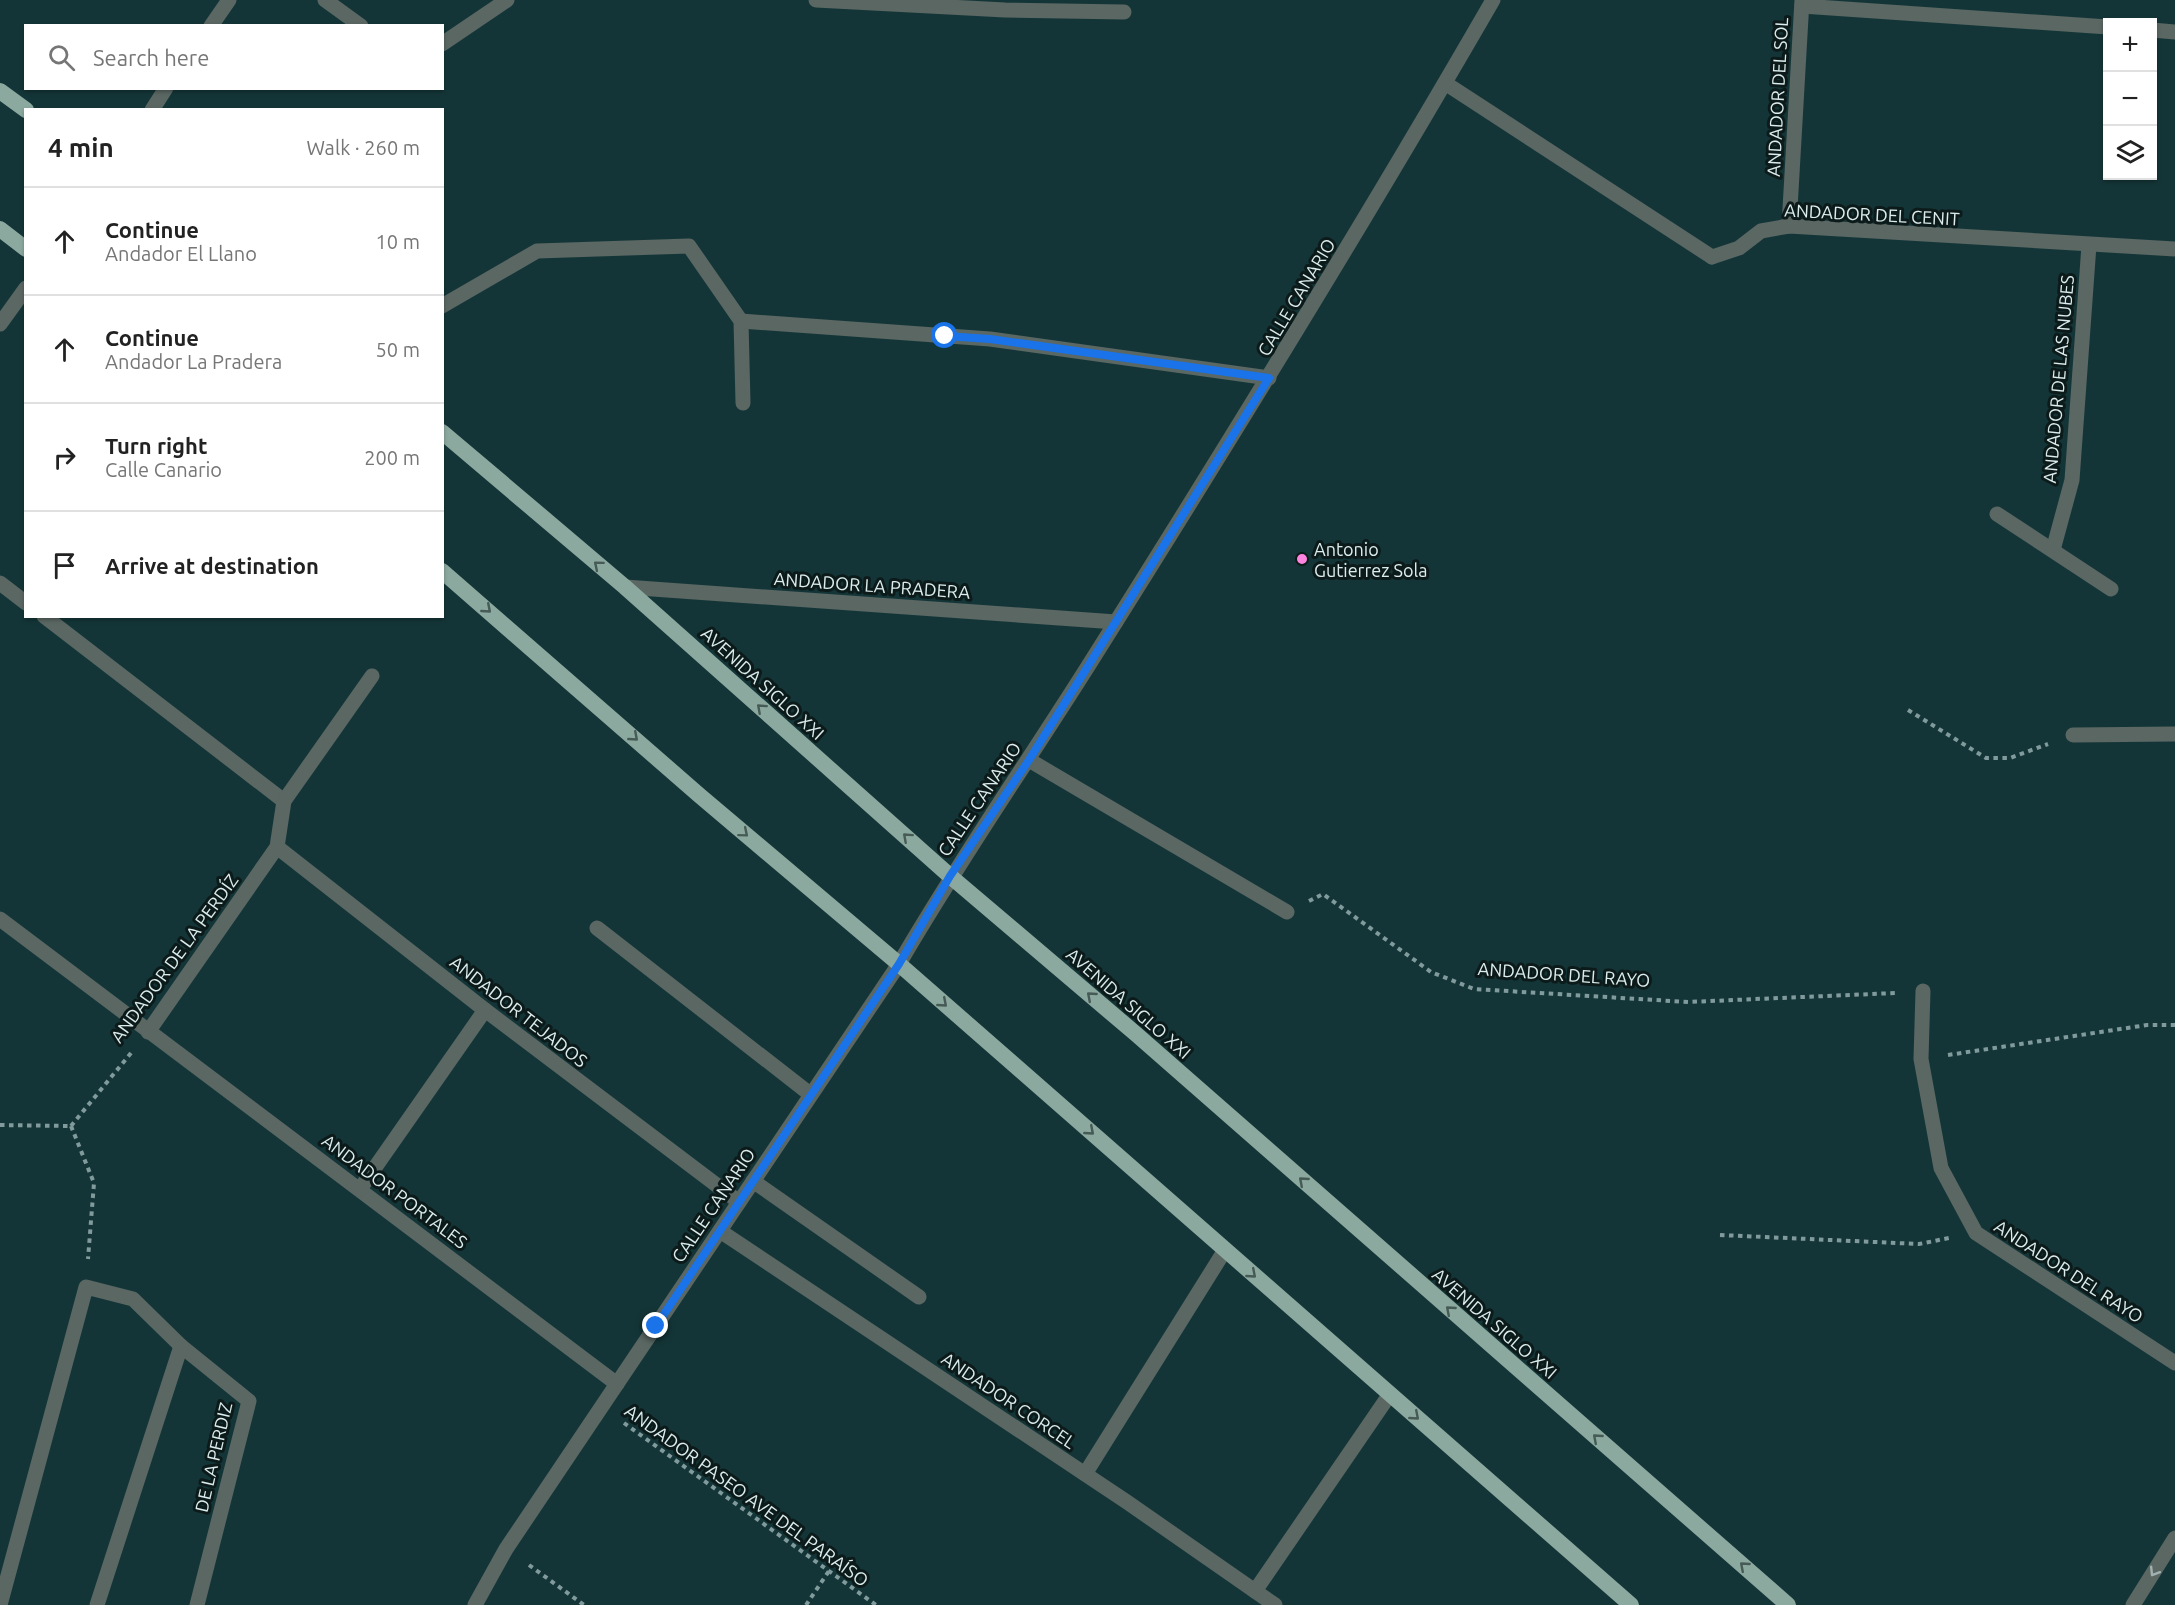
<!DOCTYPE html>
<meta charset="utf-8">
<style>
:root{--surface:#fff;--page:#f6f6f6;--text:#222;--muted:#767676;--line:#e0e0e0}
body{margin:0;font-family:Ubuntu,sans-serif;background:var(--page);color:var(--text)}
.controls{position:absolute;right:18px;top:18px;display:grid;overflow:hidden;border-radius:0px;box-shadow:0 2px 4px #0004}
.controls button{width:54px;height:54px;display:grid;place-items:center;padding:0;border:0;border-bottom:2px solid var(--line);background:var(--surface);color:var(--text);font:30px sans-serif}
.stop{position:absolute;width:18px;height:18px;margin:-14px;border:4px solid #1a73e8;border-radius:50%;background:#fff}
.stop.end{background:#1a73e8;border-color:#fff;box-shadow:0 2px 6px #0008}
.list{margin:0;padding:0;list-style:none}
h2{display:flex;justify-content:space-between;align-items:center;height:78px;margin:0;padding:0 24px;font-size:26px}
h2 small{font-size:20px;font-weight:400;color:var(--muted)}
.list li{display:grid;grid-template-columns:39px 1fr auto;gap:18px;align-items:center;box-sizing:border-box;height:108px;padding:0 24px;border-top:2px solid var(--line)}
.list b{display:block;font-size:22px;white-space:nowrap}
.list p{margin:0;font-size:20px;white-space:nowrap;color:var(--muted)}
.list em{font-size:20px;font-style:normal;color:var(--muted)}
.icon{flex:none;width:33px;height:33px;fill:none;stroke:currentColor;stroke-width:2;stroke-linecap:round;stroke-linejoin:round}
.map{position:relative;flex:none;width:2175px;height:1605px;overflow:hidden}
.search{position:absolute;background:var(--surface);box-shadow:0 2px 4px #0004;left:24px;top:24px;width:420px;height:66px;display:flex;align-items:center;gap:15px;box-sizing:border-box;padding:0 21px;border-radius:0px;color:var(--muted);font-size:22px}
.panel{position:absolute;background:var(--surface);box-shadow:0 2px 4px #0004;left:24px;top:108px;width:420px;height:510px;border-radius:0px}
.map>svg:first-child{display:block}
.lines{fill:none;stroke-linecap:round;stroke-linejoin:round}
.path{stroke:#819a9c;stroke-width:4;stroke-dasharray:4.5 4.5;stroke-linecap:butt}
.service{stroke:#5a6763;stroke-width:15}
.pedestrian{stroke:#5a6763;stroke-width:15}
.minor{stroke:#5a6763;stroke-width:15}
.tertiary{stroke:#5a6763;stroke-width:15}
.trunk{stroke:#8ca99f;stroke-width:16}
.oneway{stroke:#465a56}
.oneway2{stroke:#a1b1af}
.route{stroke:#1a73e8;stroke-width:8}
.poi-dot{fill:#fe85df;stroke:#0c1a1a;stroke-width:2}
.labels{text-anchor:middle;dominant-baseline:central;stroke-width:6;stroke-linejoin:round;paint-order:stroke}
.street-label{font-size:18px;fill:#dbedee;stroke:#0c1a1a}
.poi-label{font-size:18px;fill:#dbedee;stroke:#0c1a1a;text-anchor:start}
</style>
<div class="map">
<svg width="2175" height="1605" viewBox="0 0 2175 1605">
<rect width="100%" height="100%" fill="#143537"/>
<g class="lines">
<g class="path">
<polyline points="1908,710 1986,758 2010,758 2048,744"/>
<polyline points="1309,901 1323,894 1431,972 1474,989 1688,1002 1895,993"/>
<polyline points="1948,1055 2147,1025 2175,1025"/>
<polyline points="0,1125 71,1126"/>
<polyline points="71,1126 94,1183 88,1259"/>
<polyline points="71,1126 131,1053"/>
<polyline points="1720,1235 1919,1244 1949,1238"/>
<polyline points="624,1423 876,1605"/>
<polyline points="529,1565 584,1605"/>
<polyline points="806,1605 829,1571"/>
</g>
<g class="service">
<polyline points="1029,760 1287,912"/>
<polyline points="753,1181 919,1297"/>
<polyline points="1085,1474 1225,1250"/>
<polyline points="1255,1591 1390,1394"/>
</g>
<g class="pedestrian">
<polyline points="816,0 1005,10 1124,12"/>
<polyline points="1802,6 2108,27"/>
<polyline points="2152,30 2175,32"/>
<polyline points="1789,226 1802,0"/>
<polyline points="1712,257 1739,248 1761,231 1789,226 2175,249"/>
<polyline points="442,306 537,251 689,246 741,321 743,403"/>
<polyline points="1997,514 2111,589"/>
<polyline points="2053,550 2072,480 2089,245"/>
<polyline points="625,587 1116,622"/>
</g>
<g class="minor">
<polyline points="325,0 361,26"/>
<polyline points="211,26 229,0"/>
<polyline points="442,44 507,0"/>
<polyline points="1445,83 1712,257"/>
<polyline points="152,110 166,88"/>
<polyline points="741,321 990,339 1269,378"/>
<polyline points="0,324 26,288"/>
<polyline points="0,583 26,603"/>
<polyline points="44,616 284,801"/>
<polyline points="2073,735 2175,734"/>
<polyline points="277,847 485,1010 739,1202"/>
<polyline points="0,919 617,1384"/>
<polyline points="597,928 810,1094"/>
<polyline points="1923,991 1921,1059 1941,1168 1976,1233 2175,1363"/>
<polyline points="148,1032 277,847 284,801 372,676"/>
<polyline points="360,1189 485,1010"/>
<polyline points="720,1231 1127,1502 1275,1605"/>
<polyline points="0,1605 86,1287 133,1299 181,1346 249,1401 197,1605"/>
<polyline points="97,1605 181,1346"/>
<path d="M475 1605 506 1549 899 964C961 857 1032 756 1097 652 1233 436 1366 220 1493 0"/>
</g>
<polyline class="tertiary" points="2133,1605 2175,1538"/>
<g class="trunk">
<polyline points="0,91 26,110"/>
<polyline points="0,229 26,249"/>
<polyline points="442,432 625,587 950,876 1136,1034 1788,1605"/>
<polyline points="442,571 699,795 899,964 1631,1605"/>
</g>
</g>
<defs><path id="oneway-chevron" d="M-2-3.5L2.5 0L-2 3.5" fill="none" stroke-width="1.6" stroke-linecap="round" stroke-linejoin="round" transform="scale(1.5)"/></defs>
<g class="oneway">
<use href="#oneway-chevron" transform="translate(598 565) rotate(-140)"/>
<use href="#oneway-chevron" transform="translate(487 609) rotate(41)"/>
<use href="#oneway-chevron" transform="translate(761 708) rotate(-138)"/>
<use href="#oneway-chevron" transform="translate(634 737) rotate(41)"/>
<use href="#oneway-chevron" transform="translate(744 833) rotate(40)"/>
<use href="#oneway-chevron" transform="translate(907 837) rotate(-138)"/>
<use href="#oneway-chevron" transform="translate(1091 996) rotate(-139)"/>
<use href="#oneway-chevron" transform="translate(943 1003) rotate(41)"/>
<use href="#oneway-chevron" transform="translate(1090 1131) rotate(41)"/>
<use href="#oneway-chevron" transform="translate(1303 1181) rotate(-139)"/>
<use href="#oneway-chevron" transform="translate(1252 1274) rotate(41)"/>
<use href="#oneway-chevron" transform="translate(1450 1310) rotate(-139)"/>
<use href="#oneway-chevron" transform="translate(1415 1416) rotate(41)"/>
<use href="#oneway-chevron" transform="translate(1597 1438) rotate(-139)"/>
<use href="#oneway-chevron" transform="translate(1744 1566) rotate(-139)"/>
</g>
<use class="oneway2" href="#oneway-chevron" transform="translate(2154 1572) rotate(122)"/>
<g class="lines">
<polyline class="route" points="656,1326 899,964 950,876 1029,760 1269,378 990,339 945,336"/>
</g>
<circle class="poi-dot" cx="1302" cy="559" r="6"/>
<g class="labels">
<g class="street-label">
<text transform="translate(1777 97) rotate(-87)">ANDADOR DEL SOL</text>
<text transform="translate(1872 214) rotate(3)">ANDADOR DEL CENIT</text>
<text transform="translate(1296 297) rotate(-59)">CALLE CANARIO</text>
<text transform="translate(2058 379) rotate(-85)">ANDADOR DE LAS NUBES</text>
<text transform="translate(872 585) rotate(4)">ANDADOR LA PRADERA</text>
<text transform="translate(763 683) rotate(42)">AVENIDA SIGLO XXI</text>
<text transform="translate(979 799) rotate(-56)">CALLE CANARIO</text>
<text transform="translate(174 958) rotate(-54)">ANDADOR DE LA PERDÍZ</text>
<text transform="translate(1564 974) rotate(4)">ANDADOR DEL RAYO</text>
<text transform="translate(1129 1003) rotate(41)">AVENIDA SIGLO XXI</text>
<text transform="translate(519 1011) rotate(38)">ANDADOR TEJADOS</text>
<text transform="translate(395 1191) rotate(37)">ANDADOR PORTALES</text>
<text transform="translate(713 1205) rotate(-56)">CALLE CANARIO</text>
<text transform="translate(2069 1271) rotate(33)">ANDADOR DEL RAYO</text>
<text transform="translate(1495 1323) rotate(41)">AVENIDA SIGLO XXI</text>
<text transform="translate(1009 1400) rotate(34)">ANDADOR CORCEL</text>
<text transform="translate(213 1457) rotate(-77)">DE LA PERDIZ</text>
<text transform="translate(747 1495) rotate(36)">ANDADOR PASEO AVE DEL PARAÍSO</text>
</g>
<g class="poi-label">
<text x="1314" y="549">Antonio<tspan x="1314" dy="21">Gutierrez Sola</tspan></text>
</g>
</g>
</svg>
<div class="controls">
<button>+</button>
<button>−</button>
<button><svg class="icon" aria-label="layers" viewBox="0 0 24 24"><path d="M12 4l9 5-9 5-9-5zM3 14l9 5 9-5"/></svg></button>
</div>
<div class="stop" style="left:945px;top:336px"></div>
<div class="stop end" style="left:656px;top:1326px"></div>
<div class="search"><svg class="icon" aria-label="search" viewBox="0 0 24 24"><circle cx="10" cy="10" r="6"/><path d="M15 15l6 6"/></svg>Search here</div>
<section class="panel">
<h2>4 min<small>Walk · 260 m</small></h2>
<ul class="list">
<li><svg class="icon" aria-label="ahead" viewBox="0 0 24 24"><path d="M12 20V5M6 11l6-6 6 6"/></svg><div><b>Continue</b><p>Andador El Llano</p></div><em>10 m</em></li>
<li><svg class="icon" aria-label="ahead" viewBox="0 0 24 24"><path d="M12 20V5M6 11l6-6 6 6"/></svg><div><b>Continue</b><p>Andador La Pradera</p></div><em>50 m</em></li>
<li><svg class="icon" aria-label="right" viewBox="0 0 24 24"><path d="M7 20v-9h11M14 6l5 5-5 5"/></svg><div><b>Turn right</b><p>Calle Canario</p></div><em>200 m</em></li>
<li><svg class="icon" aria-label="arrive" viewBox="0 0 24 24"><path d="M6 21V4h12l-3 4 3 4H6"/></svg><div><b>Arrive at destination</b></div></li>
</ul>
</section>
</div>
